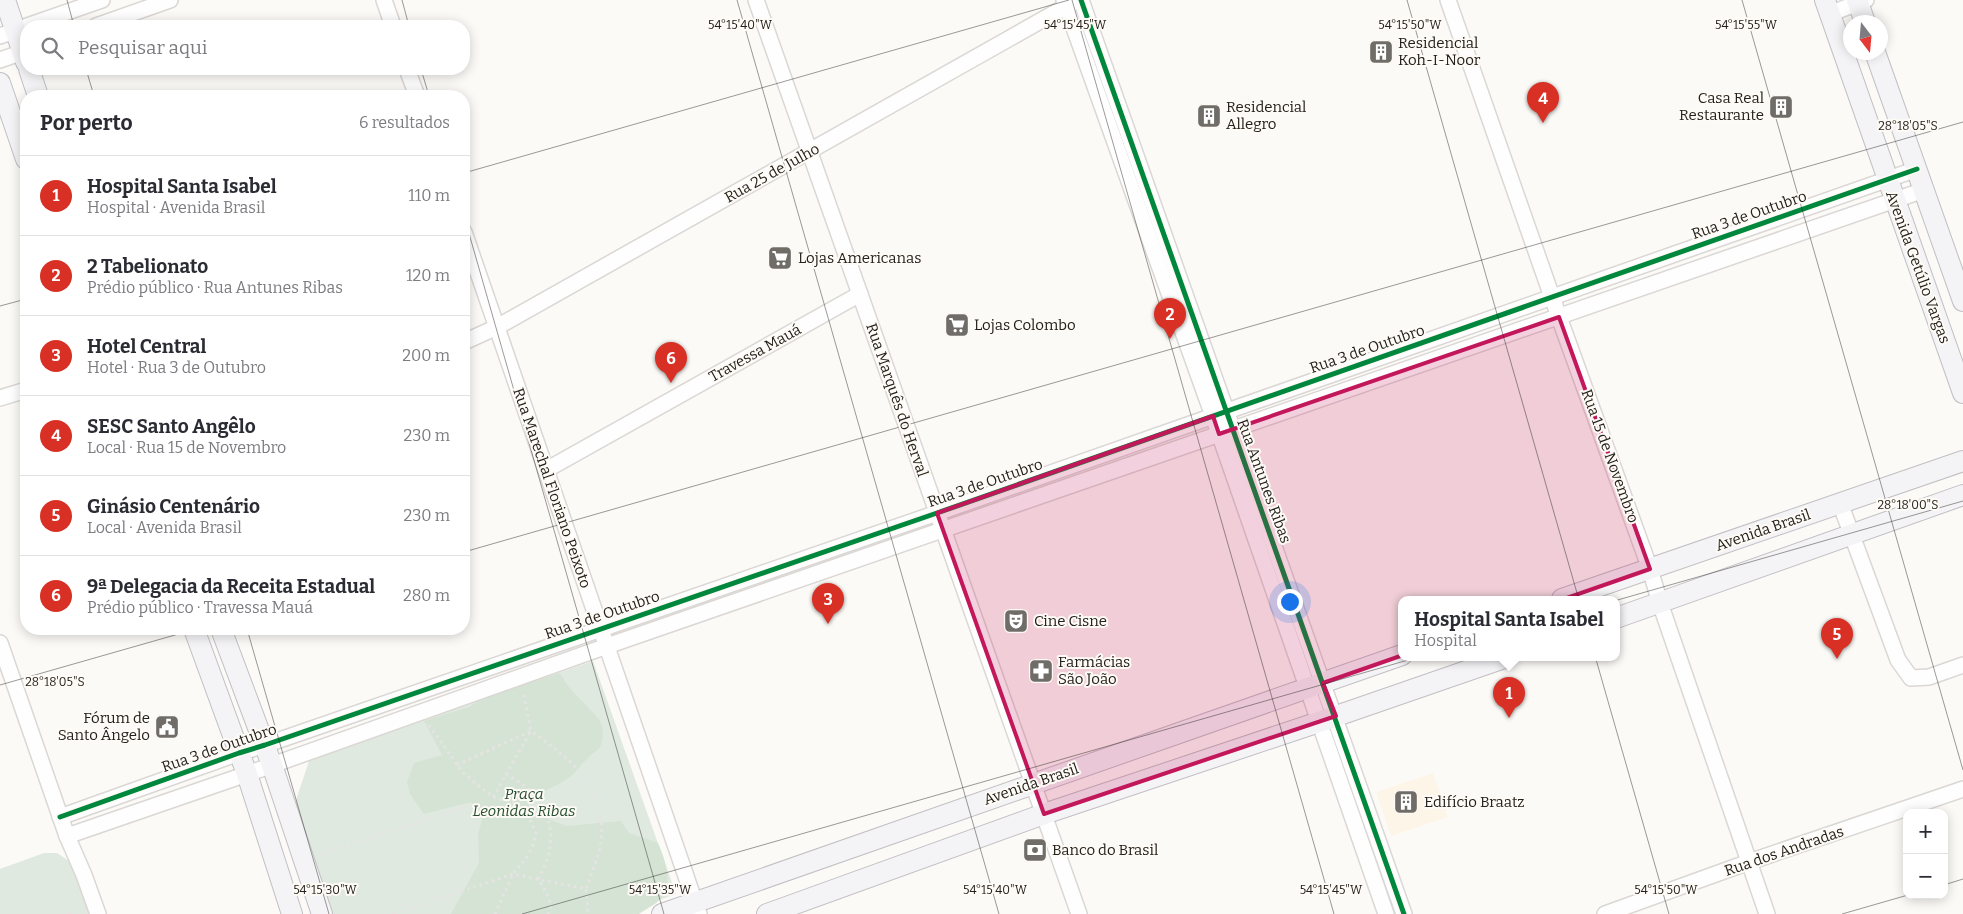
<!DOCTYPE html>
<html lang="pt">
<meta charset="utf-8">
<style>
:root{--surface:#fff;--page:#f2f2f3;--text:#2b2b33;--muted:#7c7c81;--line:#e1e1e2;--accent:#d93025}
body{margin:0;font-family:Bitter,serif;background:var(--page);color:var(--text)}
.controls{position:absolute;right:15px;bottom:15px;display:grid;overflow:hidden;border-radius:10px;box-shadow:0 2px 12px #0003}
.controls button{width:45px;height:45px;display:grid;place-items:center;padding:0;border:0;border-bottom:1px solid var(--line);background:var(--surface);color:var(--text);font:25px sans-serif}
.compass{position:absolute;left:1843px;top:15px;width:45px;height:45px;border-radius:50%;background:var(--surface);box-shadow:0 2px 12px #0003;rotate:164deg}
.you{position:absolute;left:1289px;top:601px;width:18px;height:18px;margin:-12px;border:4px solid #fff;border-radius:50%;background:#1a73e8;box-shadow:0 0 0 8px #1a73e833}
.badge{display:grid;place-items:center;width:32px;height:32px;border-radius:50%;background:var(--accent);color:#fff;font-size:16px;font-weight:700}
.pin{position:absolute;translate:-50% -41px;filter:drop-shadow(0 1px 2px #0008)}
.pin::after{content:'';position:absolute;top:26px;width:18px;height:15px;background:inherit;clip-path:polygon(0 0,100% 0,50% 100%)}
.popup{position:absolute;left:1398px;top:596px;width:222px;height:65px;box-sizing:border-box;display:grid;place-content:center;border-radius:10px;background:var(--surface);filter:drop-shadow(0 1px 4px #0005);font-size:16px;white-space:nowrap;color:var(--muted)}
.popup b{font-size:19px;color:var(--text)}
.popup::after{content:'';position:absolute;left:50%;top:100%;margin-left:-10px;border:10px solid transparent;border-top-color:var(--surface)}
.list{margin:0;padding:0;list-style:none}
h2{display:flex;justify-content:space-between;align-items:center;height:65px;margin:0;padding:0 20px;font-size:21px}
h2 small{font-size:16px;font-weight:400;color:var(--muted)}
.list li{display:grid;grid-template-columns:32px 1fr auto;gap:15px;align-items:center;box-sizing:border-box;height:80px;padding:0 20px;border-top:1px solid var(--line)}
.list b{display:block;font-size:19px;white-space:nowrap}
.list p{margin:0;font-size:16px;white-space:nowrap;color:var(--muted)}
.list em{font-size:16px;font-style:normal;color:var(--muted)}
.icon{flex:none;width:28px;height:28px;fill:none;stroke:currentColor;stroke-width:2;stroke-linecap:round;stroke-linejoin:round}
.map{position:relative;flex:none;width:1963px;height:914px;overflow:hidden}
.search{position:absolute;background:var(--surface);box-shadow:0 2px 12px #0003;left:20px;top:20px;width:450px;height:55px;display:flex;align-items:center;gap:12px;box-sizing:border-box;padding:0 18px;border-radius:20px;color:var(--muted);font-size:19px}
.panel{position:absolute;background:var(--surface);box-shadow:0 2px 12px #0003;left:20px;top:90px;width:450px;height:545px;border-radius:20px}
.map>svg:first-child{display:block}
.built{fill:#fef5e9}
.green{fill:#dfe9df}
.forest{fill:#d5e3d5}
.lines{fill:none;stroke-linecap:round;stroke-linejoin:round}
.minor-casing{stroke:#dad7d4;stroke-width:18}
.major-casing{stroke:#c1bfc3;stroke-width:22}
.path{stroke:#e5e4e3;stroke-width:3;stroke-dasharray:2.5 4;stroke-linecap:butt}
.minor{stroke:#fffefe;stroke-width:15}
.major{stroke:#f4f3f6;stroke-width:20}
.cycleway-casing{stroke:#fefaf5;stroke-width:8}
.cycleway{stroke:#00873e;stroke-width:5}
.marked{fill:#c2185b;fill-opacity:0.2;stroke:#c2185b;stroke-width:4;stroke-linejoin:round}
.ticks{fill:none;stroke:#24211c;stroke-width:1;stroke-opacity:0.45}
.labels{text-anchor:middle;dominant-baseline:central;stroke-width:4;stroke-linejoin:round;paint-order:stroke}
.poi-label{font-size:15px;fill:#24211c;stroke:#fefaf5;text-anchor:start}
.street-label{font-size:15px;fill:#24211c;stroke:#fefaf5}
.park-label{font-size:15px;font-style:italic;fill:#244e2f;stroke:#fefaf5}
.ticks-label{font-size:12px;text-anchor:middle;fill:#24211c;stroke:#fefaf5;stroke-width:4;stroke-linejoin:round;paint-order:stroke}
</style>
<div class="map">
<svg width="1963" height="914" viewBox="0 0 1963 914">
<rect width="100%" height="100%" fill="#fcfaf7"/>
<polygon class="built" points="1433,773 1448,817 1391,836 1376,792"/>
<g class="green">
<polygon points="593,661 676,894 620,914 332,914 294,806 310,758"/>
<polygon points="44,853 57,853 72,863 93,914 0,914 0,869"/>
</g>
<path class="forest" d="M560 673C570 693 587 703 599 720 604 727 604 739 600 747 598 751 592 753 589 757 580 765 575 775 564 781 552 789 538 791 527 802L534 813 566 826 621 821 629 833 658 843C665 859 673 881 662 897 657 904 646 909 639 914H451L479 863 478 834 482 820 471 802 424 814 410 794 407 782 414 763 442 755 424 721 469 707 493 692Z"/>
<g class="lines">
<defs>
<g id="minor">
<polyline points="384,0 393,26"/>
<polyline points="756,0 1079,914"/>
<polyline points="1064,0 1213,416 1386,914"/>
<polyline points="1081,0 1404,914"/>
<polyline points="1448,0 1559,317 1650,569 1660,603 1767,914"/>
<polyline points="1829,14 1866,0"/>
<polyline points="27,26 102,0"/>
<polyline points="96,26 170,0"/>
<polyline points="0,36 25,27"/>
<polyline points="0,60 26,51"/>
<polyline points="407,69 417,96"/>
<polyline points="464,232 699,914"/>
<polyline points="464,342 497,327 1074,2"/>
<polyline points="0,398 26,390"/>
<polyline points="546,470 860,294"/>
<polyline points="1840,503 1898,660 1911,678 1929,677 1963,665"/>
<polyline points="0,643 67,836 84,875 98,914"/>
<polyline points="60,817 239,753 265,745 937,513 1917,169"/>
<polyline points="67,836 247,774 607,646 1924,190"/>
<polyline points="1605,914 1749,862 1963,789"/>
</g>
<g id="major">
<polyline points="5,0 26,62"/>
<polyline points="1825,0 1963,393"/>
<polyline points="1857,0 1865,22"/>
<polyline points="1875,52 1963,301"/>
<polyline points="29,69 38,96"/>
<polyline points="0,83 26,159"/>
<polyline points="1562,599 1963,461"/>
<polyline points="1616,618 1963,495"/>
<polyline points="194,629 247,774 292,914"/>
<polyline points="221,629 272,765 322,914"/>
<polyline points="662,914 1402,655"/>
<polyline points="767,914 1044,814 1319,722 1507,657"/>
</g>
</defs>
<use href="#minor" class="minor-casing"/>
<use href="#major" class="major-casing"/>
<g class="path">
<polyline points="429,725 463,773 493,797 515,803 528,815 536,833 533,845 528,856 513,874 495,914"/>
<path d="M457 765 531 731C571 760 607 785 601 841 599 857 591 874 586 889"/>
<path d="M506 774C512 778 520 782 526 787 556 814 557 846 538 879 544 889 555 903 548 914"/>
<polyline points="493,797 531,731 523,691"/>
<polyline points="319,855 463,808"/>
<polyline points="69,914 76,896"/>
<polyline points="393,914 513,874 586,889 588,914"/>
</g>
<use href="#minor" class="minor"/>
<use href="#major" class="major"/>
<defs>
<g id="cycleway">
<polyline points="1081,0 1404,914"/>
<polyline points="60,817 239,753 265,745 937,513 1917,169"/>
</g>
</defs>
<use href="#cycleway" class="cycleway-casing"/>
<use href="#cycleway" class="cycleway"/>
</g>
<path class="marked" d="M1559 317 1650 569 1323 683 1336 716 1044 814 937 513 1213 416 1219 434Z"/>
<path class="ticks" d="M67 0 74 26M402 0 409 26M737 0 999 914M1072 0 1334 914M1407 0 1669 914M1742 0 1963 770M86 69 94 96M421 69 429 96M464 173 1069 0M464 216 664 914M0 306 26 299M464 552 1963 122M247 629 329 914M0 685 196 629M1944 885 1963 879M522 914 1963 501M1842 914 1908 895"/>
<defs>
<symbol id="building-square" viewBox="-11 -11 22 22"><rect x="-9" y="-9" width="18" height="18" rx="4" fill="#706d69" stroke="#fefaf5"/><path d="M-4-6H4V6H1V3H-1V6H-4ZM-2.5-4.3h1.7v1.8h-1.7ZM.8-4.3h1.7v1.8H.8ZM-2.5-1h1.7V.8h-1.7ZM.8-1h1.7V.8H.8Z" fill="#fff"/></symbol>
<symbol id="supermarket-square" viewBox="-11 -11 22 22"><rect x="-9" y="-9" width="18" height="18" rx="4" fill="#706d69" stroke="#fefaf5"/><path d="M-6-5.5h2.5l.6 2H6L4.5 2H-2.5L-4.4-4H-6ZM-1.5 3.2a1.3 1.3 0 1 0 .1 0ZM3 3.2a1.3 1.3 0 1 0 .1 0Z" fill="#fff"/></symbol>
<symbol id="theatre-square" viewBox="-11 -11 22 22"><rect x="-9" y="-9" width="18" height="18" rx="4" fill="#706d69" stroke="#fefaf5"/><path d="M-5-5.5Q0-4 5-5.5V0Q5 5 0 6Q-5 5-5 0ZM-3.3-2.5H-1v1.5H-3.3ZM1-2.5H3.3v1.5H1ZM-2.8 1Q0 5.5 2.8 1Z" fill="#fff"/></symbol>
<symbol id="pharmacy-square" viewBox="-11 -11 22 22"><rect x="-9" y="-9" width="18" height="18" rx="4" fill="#706d69" stroke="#fefaf5"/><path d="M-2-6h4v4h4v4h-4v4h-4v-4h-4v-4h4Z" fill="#fff"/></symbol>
<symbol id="civic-square" viewBox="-11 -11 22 22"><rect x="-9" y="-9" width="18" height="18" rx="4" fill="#706d69" stroke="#fefaf5"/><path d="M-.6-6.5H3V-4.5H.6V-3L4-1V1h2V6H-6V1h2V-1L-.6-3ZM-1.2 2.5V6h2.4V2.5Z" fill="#fff"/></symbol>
<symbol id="bank-square" viewBox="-11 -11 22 22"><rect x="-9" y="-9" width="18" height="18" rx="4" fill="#706d69" stroke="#fefaf5"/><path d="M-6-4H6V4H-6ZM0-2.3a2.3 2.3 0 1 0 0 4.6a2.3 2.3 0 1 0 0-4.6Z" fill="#fff"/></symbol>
</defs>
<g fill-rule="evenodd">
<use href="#building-square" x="1367" y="38" width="28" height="28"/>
<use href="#building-square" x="1767" y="93" width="28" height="28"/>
<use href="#building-square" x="1195" y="102" width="28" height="28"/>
<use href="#supermarket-square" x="766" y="244" width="28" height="28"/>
<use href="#supermarket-square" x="943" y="311" width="28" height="28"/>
<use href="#theatre-square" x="1002" y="607" width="28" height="28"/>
<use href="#pharmacy-square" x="1027" y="657" width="28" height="28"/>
<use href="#civic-square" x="153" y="713" width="28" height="28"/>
<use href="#building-square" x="1392" y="788" width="28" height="28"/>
<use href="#bank-square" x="1021" y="836" width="28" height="28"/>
</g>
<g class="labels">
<g class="poi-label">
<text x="1398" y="43">Residencial<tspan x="1398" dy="17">Koh-I-Noor</tspan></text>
<text x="1764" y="98" text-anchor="end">Casa Real<tspan x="1764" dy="17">Restaurante</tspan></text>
<text x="1226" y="107">Residencial<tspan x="1226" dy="17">Allegro</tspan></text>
<text x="798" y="258">Lojas Americanas</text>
<text x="974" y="325">Lojas Colombo</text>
<text x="1034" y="621">Cine Cisne</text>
<text x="1058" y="662">Farmácias<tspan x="1058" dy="17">São João</tspan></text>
<text x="150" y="718" text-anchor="end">Fórum de<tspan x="150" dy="17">Santo Ângelo</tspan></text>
<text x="1424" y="802">Edifício Braatz</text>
<text x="1052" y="850">Banco do Brasil</text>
</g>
<g class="street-label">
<text transform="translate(772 173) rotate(-29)">Rua 25 de Julho</text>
<text transform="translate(1749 215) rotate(-19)">Rua 3 de Outubro</text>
<text transform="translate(1918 267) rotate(70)">Avenida Getúlio Vargas</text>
<text transform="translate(1367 349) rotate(-19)">Rua 3 de Outubro</text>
<text transform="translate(755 353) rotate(-29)">Travessa Mauá</text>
<text transform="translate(897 400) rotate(71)">Rua Marquês do Herval</text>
<text transform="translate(1610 456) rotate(70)">Rua 15 de Novembro</text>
<text transform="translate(1264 481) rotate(70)">Rua Antunes Ribas</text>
<text transform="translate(985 483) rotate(-19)">Rua 3 de Outubro</text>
<text transform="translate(552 488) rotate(71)">Rua Marechal Floriano Peixoto</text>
<text transform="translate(1763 530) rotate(-19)">Avenida Brasil</text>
<text transform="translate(602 615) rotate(-19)">Rua 3 de Outubro</text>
<text transform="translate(219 748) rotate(-19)">Rua 3 de Outubro</text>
<text transform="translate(1031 784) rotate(-19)">Avenida Brasil</text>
<text transform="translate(1784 851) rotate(-19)">Rua dos Andradas</text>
</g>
<g class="park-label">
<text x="524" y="794">Praça<tspan x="524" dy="17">Leonidas Ribas</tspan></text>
</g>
</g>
<g class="ticks-label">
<text x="740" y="29">54°15'40"W</text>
<text x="1075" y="29">54°15'45"W</text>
<text x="1410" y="29">54°15'50"W</text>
<text x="1746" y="29">54°15'55"W</text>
<text x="1908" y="130">28°18'05"S</text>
<text x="1908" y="509">28°18'00"S</text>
<text x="55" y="686">28°18'05"S</text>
<text x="325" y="894">54°15'30"W</text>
<text x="660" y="894">54°15'35"W</text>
<text x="995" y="894">54°15'40"W</text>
<text x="1331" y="894">54°15'45"W</text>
<text x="1666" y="894">54°15'50"W</text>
</g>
</svg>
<div class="controls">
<button>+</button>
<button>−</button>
</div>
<svg class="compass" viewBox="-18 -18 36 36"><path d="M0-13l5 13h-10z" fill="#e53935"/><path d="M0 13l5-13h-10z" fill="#7c7c81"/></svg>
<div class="you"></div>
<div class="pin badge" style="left:1509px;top:718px">1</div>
<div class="popup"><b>Hospital Santa Isabel</b>Hospital</div>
<div class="pin badge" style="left:1170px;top:339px">2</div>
<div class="pin badge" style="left:828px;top:624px">3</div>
<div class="pin badge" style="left:1543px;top:123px">4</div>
<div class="pin badge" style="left:1837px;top:659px">5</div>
<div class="pin badge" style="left:671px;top:383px">6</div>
<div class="search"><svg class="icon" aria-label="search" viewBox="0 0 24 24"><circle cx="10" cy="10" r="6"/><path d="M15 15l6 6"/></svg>Pesquisar aqui</div>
<section class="panel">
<h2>Por perto<small>6 resultados</small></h2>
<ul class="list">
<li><span class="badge">1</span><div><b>Hospital Santa Isabel</b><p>Hospital · Avenida Brasil</p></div><em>110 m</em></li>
<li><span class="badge">2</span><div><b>2 Tabelionato</b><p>Prédio público · Rua Antunes Ribas</p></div><em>120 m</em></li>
<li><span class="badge">3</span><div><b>Hotel Central</b><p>Hotel · Rua 3 de Outubro</p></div><em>200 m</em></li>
<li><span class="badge">4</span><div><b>SESC Santo Angêlo</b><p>Local · Rua 15 de Novembro</p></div><em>230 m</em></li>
<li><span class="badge">5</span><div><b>Ginásio Centenário</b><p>Local · Avenida Brasil</p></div><em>230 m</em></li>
<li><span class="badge">6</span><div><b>9ª Delegacia da Receita Estadual</b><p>Prédio público · Travessa Mauá</p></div><em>280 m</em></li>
</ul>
</section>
</div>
